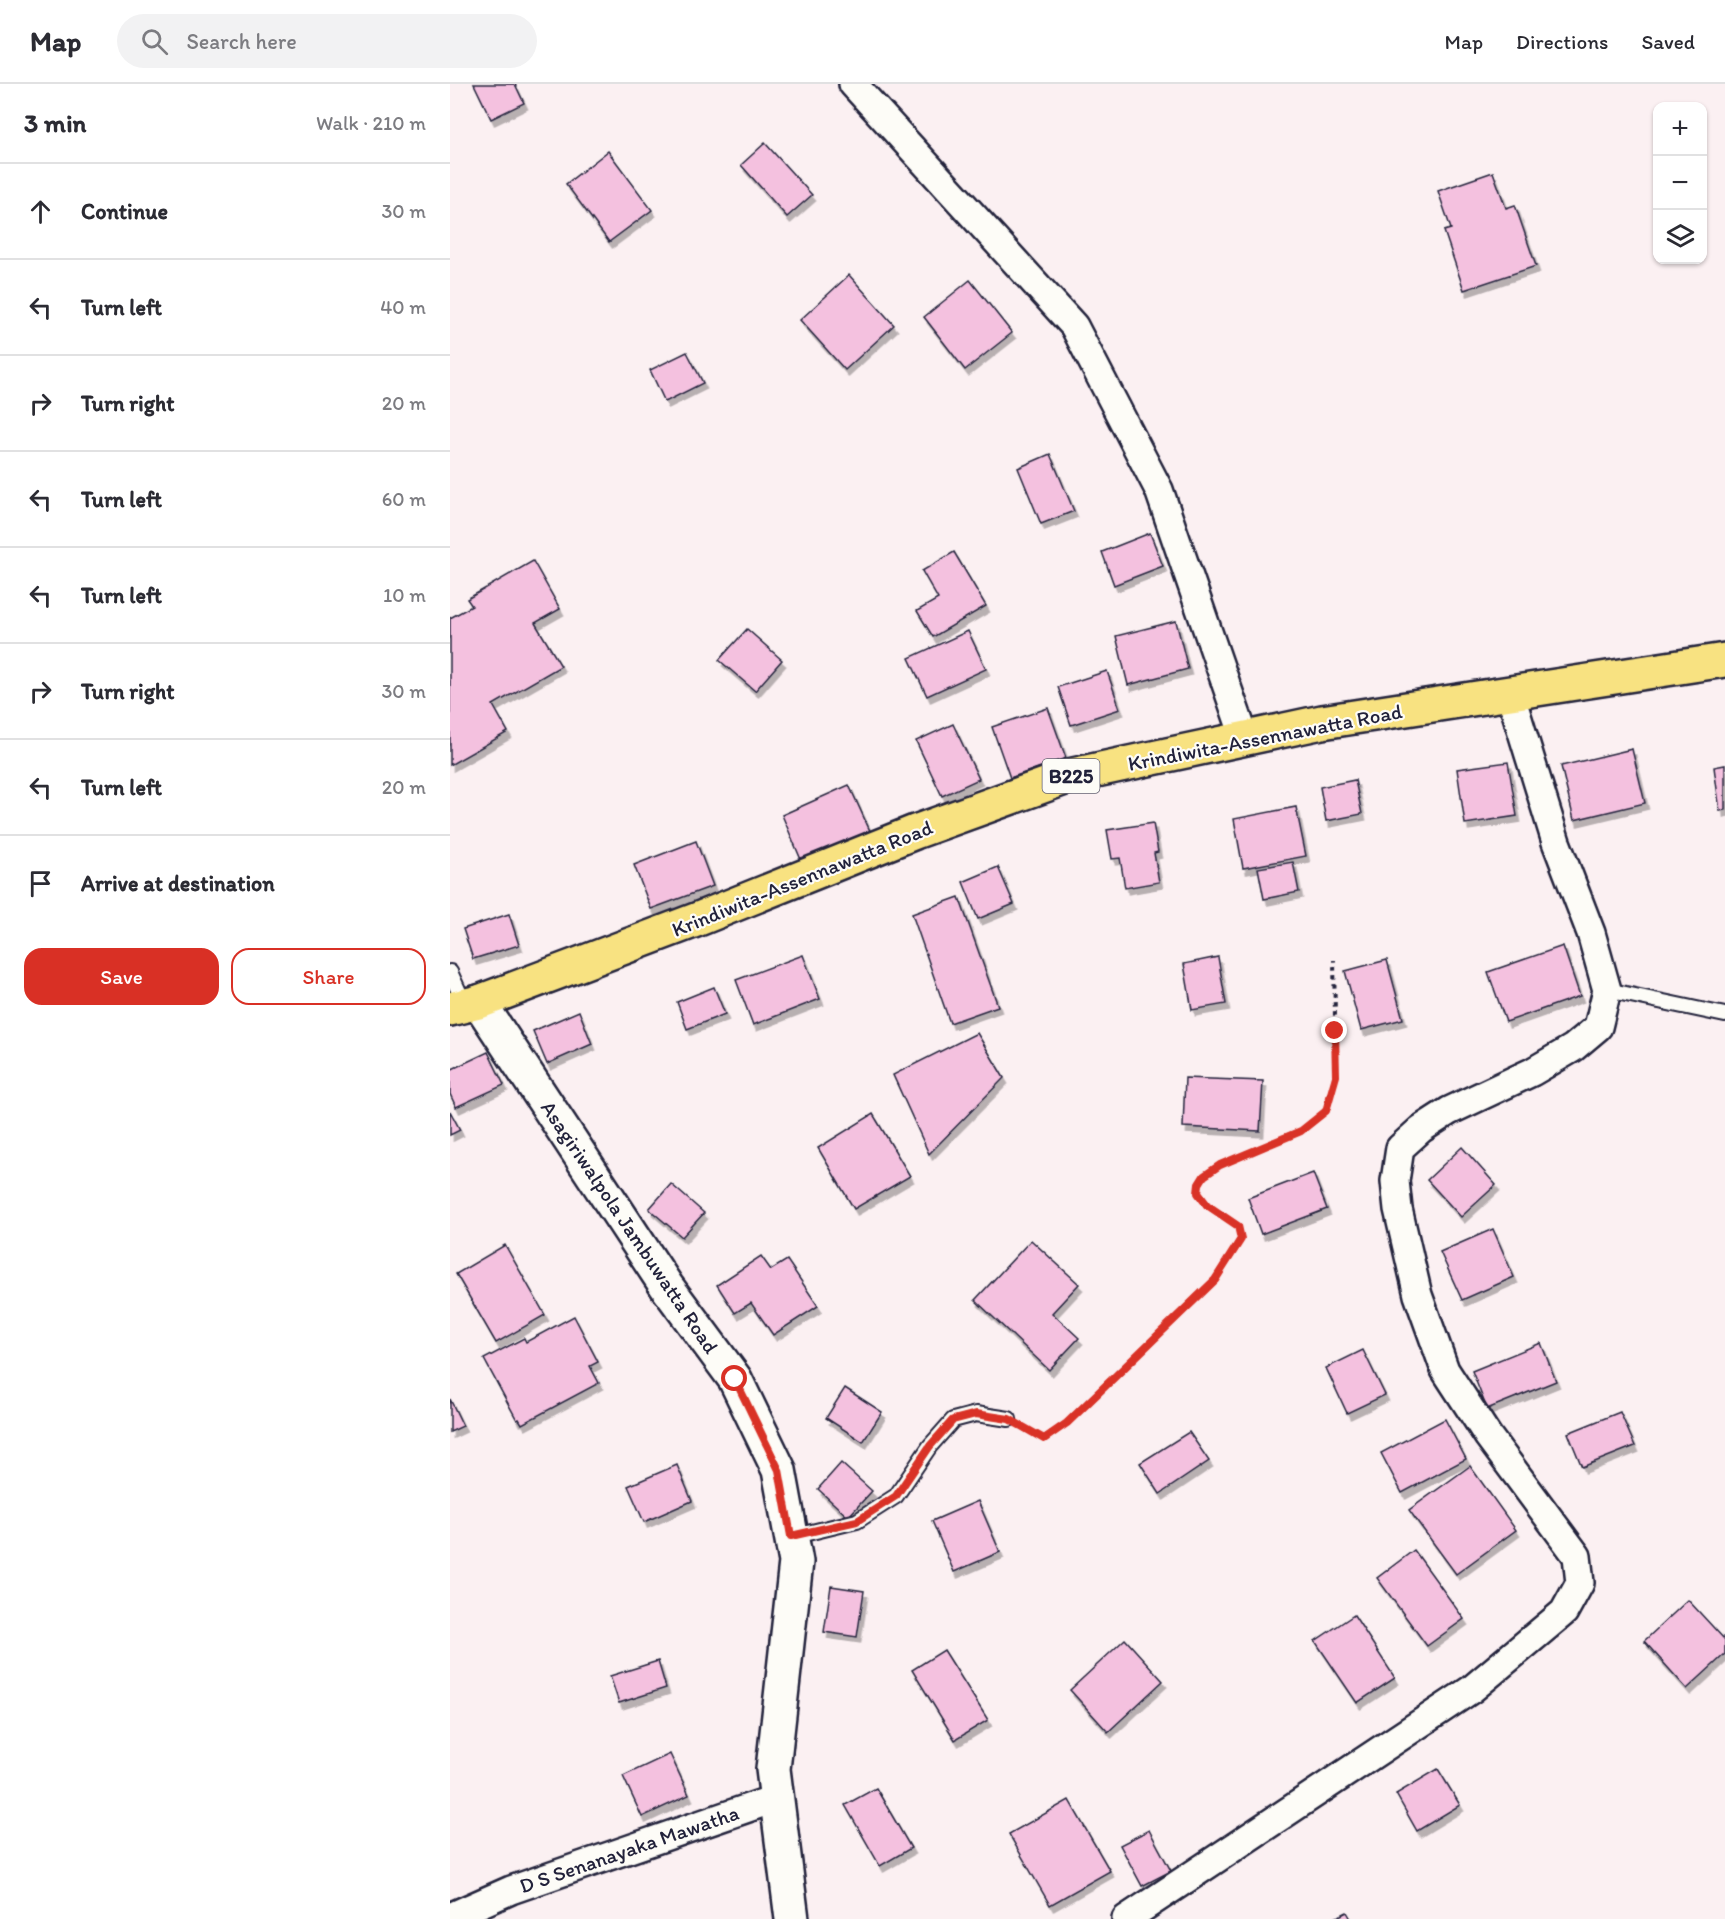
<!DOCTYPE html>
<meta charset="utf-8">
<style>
:root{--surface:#fff;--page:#f2f2f3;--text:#2b2b33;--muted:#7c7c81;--line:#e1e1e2;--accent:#d93025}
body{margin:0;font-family:Itim,sans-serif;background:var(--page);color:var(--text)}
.controls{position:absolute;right:18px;top:18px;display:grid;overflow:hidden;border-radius:12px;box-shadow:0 2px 4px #0004}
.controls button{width:54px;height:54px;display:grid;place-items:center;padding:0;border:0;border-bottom:2px solid var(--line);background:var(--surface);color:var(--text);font:30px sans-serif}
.stop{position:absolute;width:18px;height:18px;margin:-14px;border:4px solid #d93025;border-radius:50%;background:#fff}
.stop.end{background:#d93025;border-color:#fff;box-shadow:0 2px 6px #0008}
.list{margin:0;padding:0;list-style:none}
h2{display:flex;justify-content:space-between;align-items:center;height:78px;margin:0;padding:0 24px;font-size:26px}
h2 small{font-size:20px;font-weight:400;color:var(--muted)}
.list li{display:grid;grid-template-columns:39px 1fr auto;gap:18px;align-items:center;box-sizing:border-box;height:96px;padding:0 24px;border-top:2px solid var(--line)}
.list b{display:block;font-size:22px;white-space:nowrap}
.list em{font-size:20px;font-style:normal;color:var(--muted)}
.actions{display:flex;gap:12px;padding:18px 24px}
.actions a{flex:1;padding:14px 0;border:2px solid var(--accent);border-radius:18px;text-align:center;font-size:21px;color:var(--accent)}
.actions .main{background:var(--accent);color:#fff}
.icon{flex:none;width:33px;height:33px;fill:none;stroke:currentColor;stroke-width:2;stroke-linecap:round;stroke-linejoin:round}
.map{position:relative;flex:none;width:1275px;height:1835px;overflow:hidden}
header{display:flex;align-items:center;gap:36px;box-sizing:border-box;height:84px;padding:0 30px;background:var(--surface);border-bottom:2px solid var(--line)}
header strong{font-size:28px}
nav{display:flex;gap:33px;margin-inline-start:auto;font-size:21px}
.search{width:420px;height:54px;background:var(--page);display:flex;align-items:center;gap:15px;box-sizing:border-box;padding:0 21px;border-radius:33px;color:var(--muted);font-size:22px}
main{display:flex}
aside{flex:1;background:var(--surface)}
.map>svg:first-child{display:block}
.building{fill:#f4c1df;stroke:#22223b;stroke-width:1.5;filter:url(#shadow)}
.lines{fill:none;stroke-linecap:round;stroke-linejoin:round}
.lane-casing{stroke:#22223b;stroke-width:18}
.street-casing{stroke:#22223b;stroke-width:32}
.secondary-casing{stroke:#22223b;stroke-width:38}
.primary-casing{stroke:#22223b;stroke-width:38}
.path{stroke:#22223b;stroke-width:4;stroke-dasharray:4.5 4.5;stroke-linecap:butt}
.lane{stroke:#fdfcf7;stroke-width:14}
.street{stroke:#fdfcf7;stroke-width:27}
.secondary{stroke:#fdfcf7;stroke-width:33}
.primary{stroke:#f8e281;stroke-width:33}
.route{stroke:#d93025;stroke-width:8}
.labels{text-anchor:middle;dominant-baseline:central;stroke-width:4.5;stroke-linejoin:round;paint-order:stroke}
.shield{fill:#fdfcf7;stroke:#646373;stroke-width:1.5}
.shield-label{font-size:20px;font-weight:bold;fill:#22223b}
.street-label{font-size:21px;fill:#22223b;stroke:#fdfcf7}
</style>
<header>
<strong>Map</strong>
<div class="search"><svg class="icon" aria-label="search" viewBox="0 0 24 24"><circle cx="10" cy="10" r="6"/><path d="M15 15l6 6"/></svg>Search here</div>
<nav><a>Map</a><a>Directions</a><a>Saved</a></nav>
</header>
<main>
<aside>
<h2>3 min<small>Walk · 210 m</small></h2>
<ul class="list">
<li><svg class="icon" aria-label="ahead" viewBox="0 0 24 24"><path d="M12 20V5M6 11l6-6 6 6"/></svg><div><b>Continue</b></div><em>30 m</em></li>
<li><svg class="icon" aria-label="left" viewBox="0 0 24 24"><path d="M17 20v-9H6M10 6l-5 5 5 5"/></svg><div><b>Turn left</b></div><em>40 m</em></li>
<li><svg class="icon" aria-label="right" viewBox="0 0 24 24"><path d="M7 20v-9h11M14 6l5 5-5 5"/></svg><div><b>Turn right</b></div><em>20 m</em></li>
<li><svg class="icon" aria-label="left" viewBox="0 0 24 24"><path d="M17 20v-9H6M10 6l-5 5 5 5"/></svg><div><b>Turn left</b></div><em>60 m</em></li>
<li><svg class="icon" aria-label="left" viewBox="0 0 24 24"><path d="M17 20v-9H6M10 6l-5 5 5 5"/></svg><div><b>Turn left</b></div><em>10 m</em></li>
<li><svg class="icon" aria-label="right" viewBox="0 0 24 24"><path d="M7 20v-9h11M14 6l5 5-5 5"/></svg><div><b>Turn right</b></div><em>30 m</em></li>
<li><svg class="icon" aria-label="left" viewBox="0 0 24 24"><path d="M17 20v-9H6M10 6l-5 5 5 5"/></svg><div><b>Turn left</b></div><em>20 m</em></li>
<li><svg class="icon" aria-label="arrive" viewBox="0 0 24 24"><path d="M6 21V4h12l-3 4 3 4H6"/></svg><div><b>Arrive at destination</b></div></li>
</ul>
<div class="actions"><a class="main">Save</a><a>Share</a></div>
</aside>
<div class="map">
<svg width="1275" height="1835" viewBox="0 0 1275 1835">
<defs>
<filter id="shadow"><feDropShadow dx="3.5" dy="6" stdDeviation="0" flood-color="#0004"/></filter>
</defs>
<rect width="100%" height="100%" fill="#fbf0f2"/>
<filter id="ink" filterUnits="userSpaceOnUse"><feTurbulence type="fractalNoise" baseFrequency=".0167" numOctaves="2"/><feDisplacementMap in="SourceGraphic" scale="12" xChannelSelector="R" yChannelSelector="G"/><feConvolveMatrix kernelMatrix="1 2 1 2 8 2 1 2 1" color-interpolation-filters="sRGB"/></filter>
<g filter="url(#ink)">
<g class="building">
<polygon points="24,0 65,0 74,19 41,35"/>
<polygon points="315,59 362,111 337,133 291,81"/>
<polygon points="158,67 202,126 159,158 116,100"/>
<polygon points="1043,88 1056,124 1065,121 1086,182 1014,206 994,147 1001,145 988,107"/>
<polygon points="399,191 444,241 395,286 350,236"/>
<polygon points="520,196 562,249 515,286 474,233"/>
<polygon points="237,268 253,299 215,318 200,286"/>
<polygon points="600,370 624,427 591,440 568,384"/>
<polygon points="700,449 713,482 664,501 652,468"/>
<polygon points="504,468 536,522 483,553 467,527 488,515 472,487"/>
<polygon points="83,477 110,525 85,539 111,582 43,621 58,648 0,681 0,534 22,522 17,515"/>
<polygon points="726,537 738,585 678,601 666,552"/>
<polygon points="297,545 332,576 305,607 269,576"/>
<polygon points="518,547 536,585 477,612 459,574"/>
<polygon points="657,587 670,625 621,641 608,603"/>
<polygon points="598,624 616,674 560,694 542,643"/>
<polygon points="503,640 529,695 492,712 466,657"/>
<polygon points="1182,665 1195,719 1124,736 1111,682"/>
<polygon points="1058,678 1067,732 1015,740 1007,685"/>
<polygon points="1275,681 1275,726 1270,727 1264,683"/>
<polygon points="905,696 912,730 876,737 870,703"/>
<polygon points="399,701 420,747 352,778 332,731"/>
<polygon points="846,723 856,772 793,784 784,735"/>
<polygon points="703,739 708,768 704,769 709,798 675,804 670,774 662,775 657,746"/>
<polygon points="246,757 263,802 201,825 184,781"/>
<polygon points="843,778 849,808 814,815 808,784"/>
<polygon points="548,783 564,820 528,835 513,798"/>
<polygon points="509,813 548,922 500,939 462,830"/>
<polygon points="59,830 69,861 23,875 13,845"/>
<polygon points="1113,862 1130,912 1056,938 1038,888"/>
<polygon points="353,871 370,915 303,941 286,896"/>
<polygon points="768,873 776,920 742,926 734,880"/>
<polygon points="937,876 953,935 911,946 895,887"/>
<polygon points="264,903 275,930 237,945 227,918"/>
<polygon points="129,927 142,960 97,980 83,947"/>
<polygon points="527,949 554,994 479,1070 443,991"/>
<polygon points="38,968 54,1001 6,1023 0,1010 0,986"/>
<polygon points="735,994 813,997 810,1047 733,1043"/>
<polygon points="0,1027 10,1046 0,1051"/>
<polygon points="423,1030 460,1092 404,1125 368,1064"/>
<polygon points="1012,1063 1046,1101 1011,1133 977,1096"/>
<polygon points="863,1089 877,1125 811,1150 798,1114"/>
<polygon points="221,1100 254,1129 232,1153 199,1125"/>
<polygon points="1043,1145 1064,1193 1012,1216 990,1168"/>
<polygon points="581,1156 629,1200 602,1229 629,1254 599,1286 525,1216"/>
<polygon points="55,1161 95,1231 46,1259 6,1190"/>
<polygon points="311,1172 321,1186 337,1176 368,1222 323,1251 301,1219 285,1229 267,1201"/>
<polygon points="124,1232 148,1278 140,1282 149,1299 72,1340 69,1335 67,1336 34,1275 74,1254 76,1258"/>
<polygon points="1091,1259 1106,1297 1037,1325 1022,1287"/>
<polygon points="913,1266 935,1311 897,1329 876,1284"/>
<polygon points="395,1304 432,1328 413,1358 376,1334"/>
<polygon points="0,1315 13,1342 0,1348"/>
<polygon points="1170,1328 1185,1362 1132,1383 1118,1349"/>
<polygon points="995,1335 1016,1375 952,1409 931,1369"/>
<polygon points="739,1348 759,1377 710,1410 690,1379"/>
<polygon points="391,1379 422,1407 398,1433 368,1405"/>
<polygon points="227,1381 242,1417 194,1438 178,1402"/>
<polygon points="1020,1382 1066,1446 1006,1490 959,1426"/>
<polygon points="528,1417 550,1468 504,1488 482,1437"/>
<polygon points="964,1466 1014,1535 977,1562 927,1494"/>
<polygon points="381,1502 414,1507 407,1553 374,1548"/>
<polygon points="1238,1516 1275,1556 1275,1570 1237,1605 1194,1557"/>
<polygon points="904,1531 945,1594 907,1619 865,1557"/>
<polygon points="675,1555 713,1597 658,1648 620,1606"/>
<polygon points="494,1566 538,1636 505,1656 462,1586"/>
<polygon points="208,1577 216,1604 169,1619 160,1592"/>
<polygon points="220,1670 239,1711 192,1733 173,1692"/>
<polygon points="988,1685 1010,1721 967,1747 946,1710"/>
<polygon points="426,1704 461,1764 430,1782 395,1721"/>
<polygon points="619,1716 660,1787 600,1821 559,1750"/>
<polygon points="699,1746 721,1787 692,1802 670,1761"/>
<polygon points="897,1828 901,1835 883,1835"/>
</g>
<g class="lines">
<defs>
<g id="lane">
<polyline points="0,888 15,921"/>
<polyline points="1157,906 1275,931"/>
<polyline points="341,1453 407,1437 446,1412 480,1362 503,1336 526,1330 559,1335"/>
</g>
<g id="street">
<polyline points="403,0 624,242 709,406 795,655"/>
<polyline points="0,1833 61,1806 327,1714"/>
<polyline points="676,1835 1022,1605 1114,1528 1130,1499 1127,1472 1038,1352 995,1286 968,1211 948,1125 945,1097 950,1064 971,1045 999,1027 1082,988 1123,964 1148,943 1157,906 1141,849 1106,758 1060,609"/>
</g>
<polyline id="secondary" points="29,918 217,1203 285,1295 329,1386 346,1478 323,1685 342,1835"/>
<polyline id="primary" points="0,925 29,918 246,836 465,748 623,691 872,638 1275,576"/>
</defs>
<use href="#lane" class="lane-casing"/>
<use href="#street" class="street-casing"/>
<use href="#secondary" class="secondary-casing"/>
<use href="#primary" class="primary-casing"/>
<polyline class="path" points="578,1346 594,1355 617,1339 765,1196 791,1155 788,1142 757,1121 748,1109 749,1100 754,1092 770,1081 851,1047 876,1027 886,991 884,876"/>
<use href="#lane" class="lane"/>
<use href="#street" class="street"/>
<use href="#secondary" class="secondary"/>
<use href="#primary" class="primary"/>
</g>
</g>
<g class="lines" filter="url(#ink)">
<polyline class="route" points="285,1295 329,1386 341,1452 407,1437 446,1412 480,1362 503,1336 526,1330 559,1335 594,1355 617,1339 765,1196 791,1155 788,1142 757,1121 748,1109 749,1100 754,1092 770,1081 851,1047 876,1027 886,992 885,947"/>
</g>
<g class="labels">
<rect class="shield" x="592.5" y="675" width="57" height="34" rx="4.5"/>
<g class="shield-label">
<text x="621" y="692">B225</text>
</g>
<g class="street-label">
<text transform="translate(815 653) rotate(-11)">Krindiwita-Assennawatta Road</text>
<text transform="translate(352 794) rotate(-22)">Krindiwita-Assennawatta Road</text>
<text transform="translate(180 1143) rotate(56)">Asagiriwalpola Jambuwatta Road</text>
<text transform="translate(179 1765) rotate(-19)">D S Senanayaka Mawatha</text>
</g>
</g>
</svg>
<div class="controls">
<button>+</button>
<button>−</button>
<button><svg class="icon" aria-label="layers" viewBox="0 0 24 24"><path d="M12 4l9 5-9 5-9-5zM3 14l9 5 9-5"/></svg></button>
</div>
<div class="stop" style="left:285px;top:1295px"></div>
<div class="stop end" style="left:885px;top:947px"></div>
</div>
</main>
